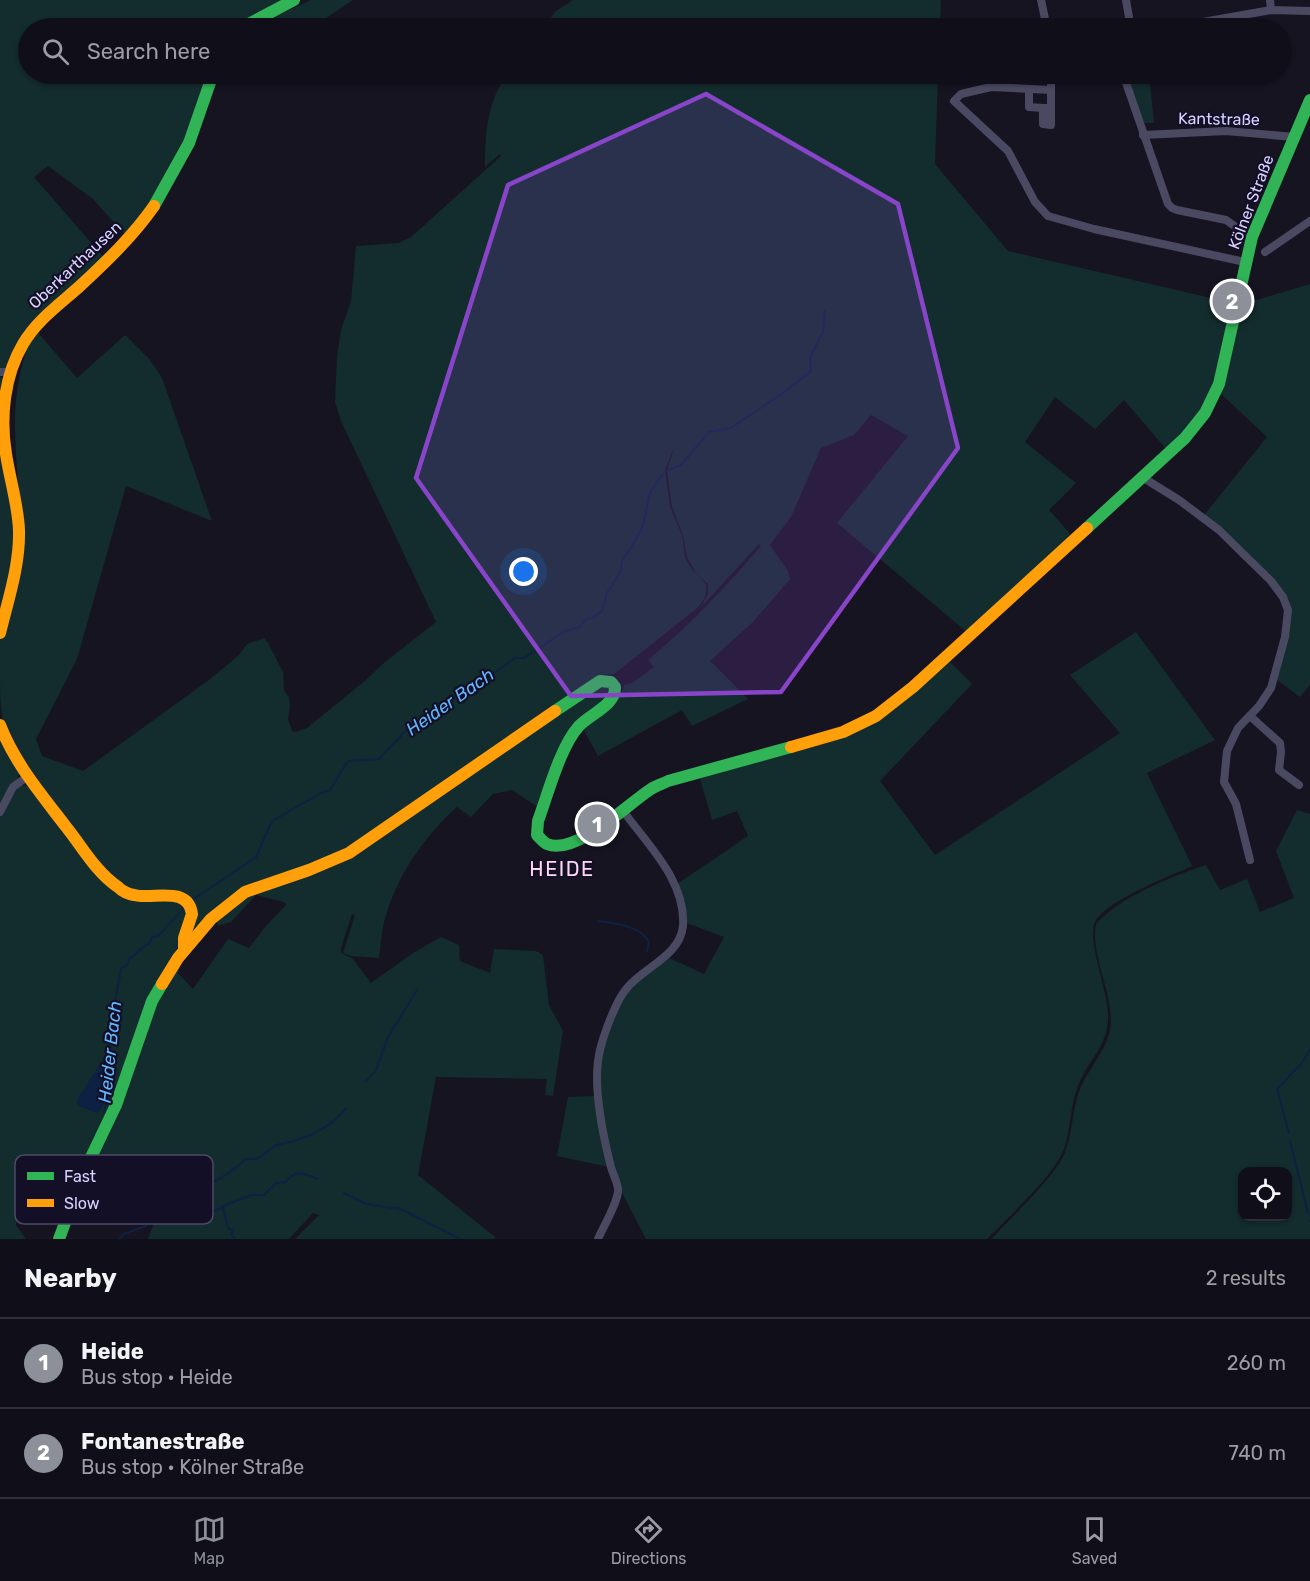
<!DOCTYPE html>
<meta charset="utf-8">
<style>
:root{--surface:#100f19;--page:#191822;--text:#f1f3f6;--muted:#9c9ca2;--line:#302f38;--accent:#8c9099}
body{margin:0;font-family:Rubik,sans-serif;background:var(--page);color:var(--text)}
.controls{position:absolute;right:18px;bottom:18px;display:grid;overflow:hidden;border-radius:12px;box-shadow:0 2px 4px #0004}
.controls button{width:54px;height:54px;display:grid;place-items:center;padding:0;border:0;border-bottom:2px solid var(--line);background:var(--surface);color:var(--text);font:30px sans-serif}
.you{position:absolute;left:524px;top:572px;width:21px;height:21px;margin:-15px;border:4px solid #fff;border-radius:50%;background:#1a73e8;box-shadow:0 0 0 9px #1a73e833}
.badge{display:grid;place-items:center;width:39px;height:39px;border-radius:50%;background:var(--accent);color:#fff;font-size:20px;font-weight:700}
.pin{position:absolute;translate:-50% -50%;border:3px solid #fff;box-shadow:0 2px 6px #0006}
.list{margin:0;padding:0;list-style:none}
h2{display:flex;justify-content:space-between;align-items:center;height:78px;margin:0;padding:0 24px;font-size:26px}
h2 small{font-size:20px;font-weight:400;color:var(--muted)}
.list li{display:grid;grid-template-columns:39px 1fr auto;gap:18px;align-items:center;box-sizing:border-box;height:90px;padding:0 24px;border-top:2px solid var(--line)}
.list b{display:block;font-size:22px;white-space:nowrap}
.list p{margin:0;font-size:20px;white-space:nowrap;color:var(--muted)}
.list em{font-size:20px;font-style:normal;color:var(--muted)}
.icon{flex:none;width:33px;height:33px;fill:none;stroke:currentColor;stroke-width:2;stroke-linecap:round;stroke-linejoin:round}
.map{position:relative;flex:none;width:1310px;height:1239px;overflow:hidden}
.search{position:absolute;background:var(--surface);box-shadow:0 2px 4px #0004;left:18px;right:18px;top:18px;height:66px;display:flex;align-items:center;gap:15px;box-sizing:border-box;padding:0 21px;border-radius:33px;color:var(--muted);font-size:22px}
.sheet{height:258px;background:var(--surface)}
nav{display:flex;justify-content:space-around;align-items:center;box-sizing:border-box;height:84px;border-top:2px solid var(--line);background:var(--surface);font-size:16px;color:var(--muted)}
nav a{display:grid;justify-items:center;gap:3px}
nav .on{color:var(--accent)}
.map>svg:first-child{display:block}
.green{fill:#132c2d;fill-rule:evenodd}
.water{fill:#0d2144}
.lines{fill:none;stroke-linecap:round;stroke-linejoin:round}
.stream{stroke:#0d2144;stroke-width:2}
.street{stroke:#4a4962;stroke-width:8}
.fast{stroke:#30b455;stroke-width:12}
.slow{stroke:#ff9f0a;stroke-width:12}
.marked{fill:#8945c9;fill-opacity:0.2;stroke:#8945c9;stroke-width:4.5;stroke-linejoin:round}
.labels{text-anchor:middle;dominant-baseline:central;stroke-width:4.5;stroke-linejoin:round;paint-order:stroke}
.street-label{font-size:16px;fill:#d9d4ff;stroke:#130f26}
.water-label{font-size:18px;font-style:italic;fill:#62b6ff;stroke:#130f26}
.quarter-label{font-size:20px;letter-spacing:1.5px;fill:#ffd6f0;stroke:#130f26}
.key{fill:#130f26;stroke:#4e4a67;stroke-width:1.5}
.key-label{font-size:16px;fill:#d9d4ff}
</style>
<div class="map">
<svg width="1310" height="1239" viewBox="0 0 1310 1239">
<rect width="100%" height="100%" fill="#161421"/>
<g class="green">
<polygon points="0,0 285,0 255,13 237,28 28,28 28,74 212,74 181,154 127,237 93,199 48,166 34,177 106,260 39,324 12,371 0,371"/>
<polygon points="311,0 353,0 326,18 304,28 254,28 263,22"/>
<polygon points="573,0 941,0 940,28 543,28 556,11"/>
<path d="M508 74H938L935 164 1008 251 1233 303 1212 389 1198 416 1167 450 1124 400 1095 429 1055 397 1025 442 1076 483 1049 510 1072 536 968 633 837 523 908 436 871 415 854 435 821 448 791 517 770 545 788 571 790 579 754 621 710 661 748 699 692 726 682 710 598 756 582 727C593 717 623 701 624 685L632 683 654 667 648 660C690 625 726 587 761 546L759 544 701 607 708 594V584L697 575 687 557 683 535 672 507 667 470 676 443 665 470 670 507 682 535 685 557 690 567 706 584C708 595 703 602 696 609L614 674 599 675 397 819 509 743 558 714 596 687 604 685 609 687V694L606 699C594 708 580 718 571 730 557 750 550 777 542 799L536 806 512 790 493 794 471 817 457 807C426 835 400 871 387 912 382 926 381 943 379 958L351 956 343 953 355 915 352 914 341 948V953L352 958 371 983 413 953 441 937 459 945 460 961 490 973 494 949 536 951 543 955 549 1005 563 1031 553 1096 545 1095 547 1079 436 1077 418 1175 495 1237 494 1239H295L319 1215 313 1213 289 1239H148L154 1223 143 1197 106 1206 78 1200 117 1111 155 1002 184 955 178 973 193 989 228 939 249 948 266 926 286 905 284 902 256 895 231 922 218 926 214 916 184 950C179 936 194 923 191 908 183 895 171 894 157 896 171 897 179 897 190 907 190 923 181 930 179 945L149 1000 112 1109C90 1141 76 1179 63 1216L53 1211 49 1192 41 1176 30 1174 16 1225 26 1239H0V817C8 800 12 779 33 787 52 811 100 883 125 892 86 862 63 820 36 780L37 777C27 773 22 763 16 754 0 726 0 703 0 671 0 660 0 649 0 639 2 616 13 595 17 573 19 563 19 551 20 541 22 459 0 409 35 329L77 378 125 335 150 360 162 378 212 521 126 486 77 659 36 739 42 756 83 771 209 680 239 655 247 644 264 638 268 643 283 672 284 690 289 697 290 705 288 719 292 731 296 732 307 728 367 679 385 662 436 622 341 421 335 402 337 357 341 330 351 301 356 246 399 243 411 237 501 156 500 154 485 167C485 135 487 100 508 74ZM106 1056C107 1072 111 1101 97 1113L80 1106 77 1103 78 1099Z"/>
<polygon points="1127,74 1149,74 1154,123 1142,123"/>
<polygon points="1310,284 1310,685 1300,697 1277,680 1291,607 1204,515 1267,437 1220,393 1240,305"/>
<polygon points="0,376 6,383 5,393 18,540 0,630"/>
<path d="M1136 632 1215 740 1147 773 1192 866C1170 876 1105 901 1095 922 1087 939 1107 990 1108 1012 1110 1045 1088 1059 1078 1086 1070 1106 1071 1129 1064 1149 1054 1176 1008 1217 987 1239H646L621 1191 612 1166 600 1095V1059L622 998 640 977 667 957 704 974 724 937 684 922 677 884 748 836 737 811 712 820 699 775 844 734 948 660 972 684 880 781 935 855 1120 733 1070 675Z"/>
<polygon points="0,727 20,773 0,811"/>
<path d="M1297 810 1310 814V1239H992C1011 1217 1056 1176 1065 1152 1073 1132 1072 1109 1080 1089 1089 1067 1109 1048 1111 1023 1112 991 1090 953 1096 924 1121 896 1171 877 1206 865L1220 890 1247 879 1260 912 1294 898 1276 851ZM1242 1172H1288V1216H1242Z"/>
<polygon points="595,1096 609,1167 557,1156 568,1097"/>
</g>
<path class="water" d="M105 1056C108 1072 110 1101 97 1113L80 1106 77 1103 78 1099Z"/>
<g class="lines">
<g class="stream">
<polyline points="667,471 681,465 709,432 731,428 787,390 811,371 810,357 823,332 825,311"/>
<polyline points="191,901 256,857 272,821 321,793 330,790 348,761 379,759 413,723 490,676 515,658 524,658 565,631 580,627 586,619 593,618 602,611 607,593 621,571 622,561 633,545 643,526 650,492 663,474"/>
<path d="M598 921C615 923 641 926 649 942L647 951"/>
<polyline points="366,1081 376,1070 388,1037 417,990"/>
<polyline points="104,1112 110,1088 110,1029 121,969 128,964 128,960 151,941 151,938 158,936 185,907"/>
<polyline points="1289,1133 1277,1089 1301,1064 1310,1050"/>
<polyline points="1290,1141 1308,1213"/>
<polyline points="344,1193 366,1204 401,1209 460,1239"/>
<path d="M223 1206 251 1195H264L276 1183 286 1182C296 1168 304 1174 318 1179"/>
<polyline points="156,1213 180,1208 191,1209 200,1200 204,1207 214,1211 223,1207 228,1228 232,1230 232,1236 235,1239"/>
<polyline points="1310,1220 1310,1221"/>
<path d="M119 1239 124 1234 146 1226 148 1218 156 1213C158 1207 159 1200 164 1196 170 1192 180 1193 187 1191 208 1187 231 1174 245 1159 264 1160 261 1154 275 1146 280 1143 288 1143 294 1141 316 1134 331 1126 346 1108"/>
</g>
<g class="street">
<polyline points="1041,0 1047,28"/>
<polyline points="1126,0 1129,17 1128,28"/>
<polyline points="1270,0 1271,10"/>
<polyline points="961,28 973,25 973,28"/>
<polyline points="1005,28 1045,21"/>
<polyline points="1169,28 1271,10 1310,11"/>
<polyline points="1123,74 1168,204 1172,208 1177,210 1226,220 1236,227"/>
<polyline points="1029,89 1029,107 1043,108"/>
<polyline points="1051,90 991,87 961,94 954,101 1008,151 1035,202 1048,216 1094,229 1245,262"/>
<polyline points="1051,108 1043,108 1043,124 1051,125 1051,74"/>
<polyline points="1143,135 1226,131 1294,137"/>
<polyline points="1265,252 1310,221"/>
<polyline points="0,372 12,372"/>
<polyline points="1142,477 1179,500 1219,530 1271,581 1283,597 1288,610 1285,637 1271,688 1259,706 1238,728 1227,751 1224,782 1236,804 1250,860"/>
<polyline points="1250,716 1280,743 1281,752 1279,770 1299,785"/>
<polyline points="0,812 13,787 28,776"/>
<path d="M598 1239C603 1227 619 1201 618 1189 617 1180 611 1171 610 1163 602 1131 592 1082 600 1050 604 1034 616 1000 627 988 644 967 680 956 683 926 686 881 648 845 624 812"/>
</g>
<g class="fast">
<polyline points="241,28 294,0"/>
<polyline points="154,206 189,143 213,74"/>
<polyline points="1087,528 1185,438 1205,413 1219,384 1252,237 1310,100"/>
<path d="M555 711 600 681 611 682 615 687C616 705 590 714 579 726 560 747 548 794 538 821L537 835C540 838 544 843 547 844 576 856 629 803 651 789 656 786 662 784 668 781L791 747"/>
<polyline points="59,1239 83,1174 116,1105 152,1001 162,984"/>
</g>
<g class="slow">
<path d="M0 633C8 600 20 565 19 530 18 505 10 480 6 454 0 418 4 376 23 344 37 320 60 304 80 286 107 261 133 236 154 206"/>
<path d="M0 725C15 764 42 795 67 828 83 848 96 872 118 887 122 891 128 894 134 895 153 900 188 885 192 914L184 938V950"/>
<polyline points="791,747 843,732 876,716 913,687 1087,528"/>
<polyline points="162,984 178,958 211,919 245,892 309,870 349,853 555,711"/>
</g>
</g>
<path class="marked" d="M706 94 898 204 958 448 781 692 571 696 416 478 508 185Z"/>
<g class="labels">
<g class="street-label">
<text transform="translate(1219 119) rotate(1)">Kantstraße</text>
<text transform="translate(1251 202) rotate(-69)">Kölner Straße</text>
<text transform="translate(75 265) rotate(-43)">Oberkarthausen</text>
</g>
<g class="water-label">
<text transform="translate(450 702) rotate(-35)">Heider Bach</text>
<text transform="translate(110 1052) rotate(-84)">Heider Bach</text>
</g>
<g class="quarter-label">
<text x="562" y="869">HEIDE</text>
</g>
</g>
<rect x="15" y="1155" width="198" height="69" rx="9" class="key"/>
<rect x="27" y="1172" width="27" height="8" fill="#30b455"/>
<rect x="27" y="1199" width="27" height="8" fill="#ff9f0a"/>
<g class="key-label">
<text x="64" y="1182">Fast</text>
<text x="64" y="1209">Slow</text>
</g>
</svg>
<div class="controls">
<button><svg class="icon" aria-label="locate" viewBox="0 0 24 24"><circle cx="12" cy="12" r="6"/><path d="M12 2v4M12 18v4M2 12h4M18 12h4"/></svg></button>
</div>
<div class="you"></div>
<div class="pin badge" style="left:597px;top:824px">1</div>
<div class="pin badge" style="left:1232px;top:301px">2</div>
<div class="search"><svg class="icon" aria-label="search" viewBox="0 0 24 24"><circle cx="10" cy="10" r="6"/><path d="M15 15l6 6"/></svg>Search here</div>
</div>
<section class="sheet">
<h2>Nearby<small>2 results</small></h2>
<ul class="list">
<li><span class="badge">1</span><div><b>Heide</b><p>Bus stop · Heide</p></div><em>260 m</em></li>
<li><span class="badge">2</span><div><b>Fontanestraße</b><p>Bus stop · Kölner Straße</p></div><em>740 m</em></li>
</ul>
</section>
<nav>
<a class="on"><svg class="icon" aria-label="map" viewBox="0 0 24 24"><path d="M3 6l6-2 6 2 6-2v14l-6 2-6-2-6 2zM9 4v14M15 6v14"/></svg>Map</a>
<a><svg class="icon" aria-label="directions" viewBox="0 0 24 24"><path d="M12 3l9 9-9 9-9-9zM9 14v-3h6M13 9l2 2-2 2"/></svg>Directions</a>
<a><svg class="icon" aria-label="saved" viewBox="0 0 24 24"><path d="M7 4h10v16l-5-4-5 4z"/></svg>Saved</a>
</nav>
